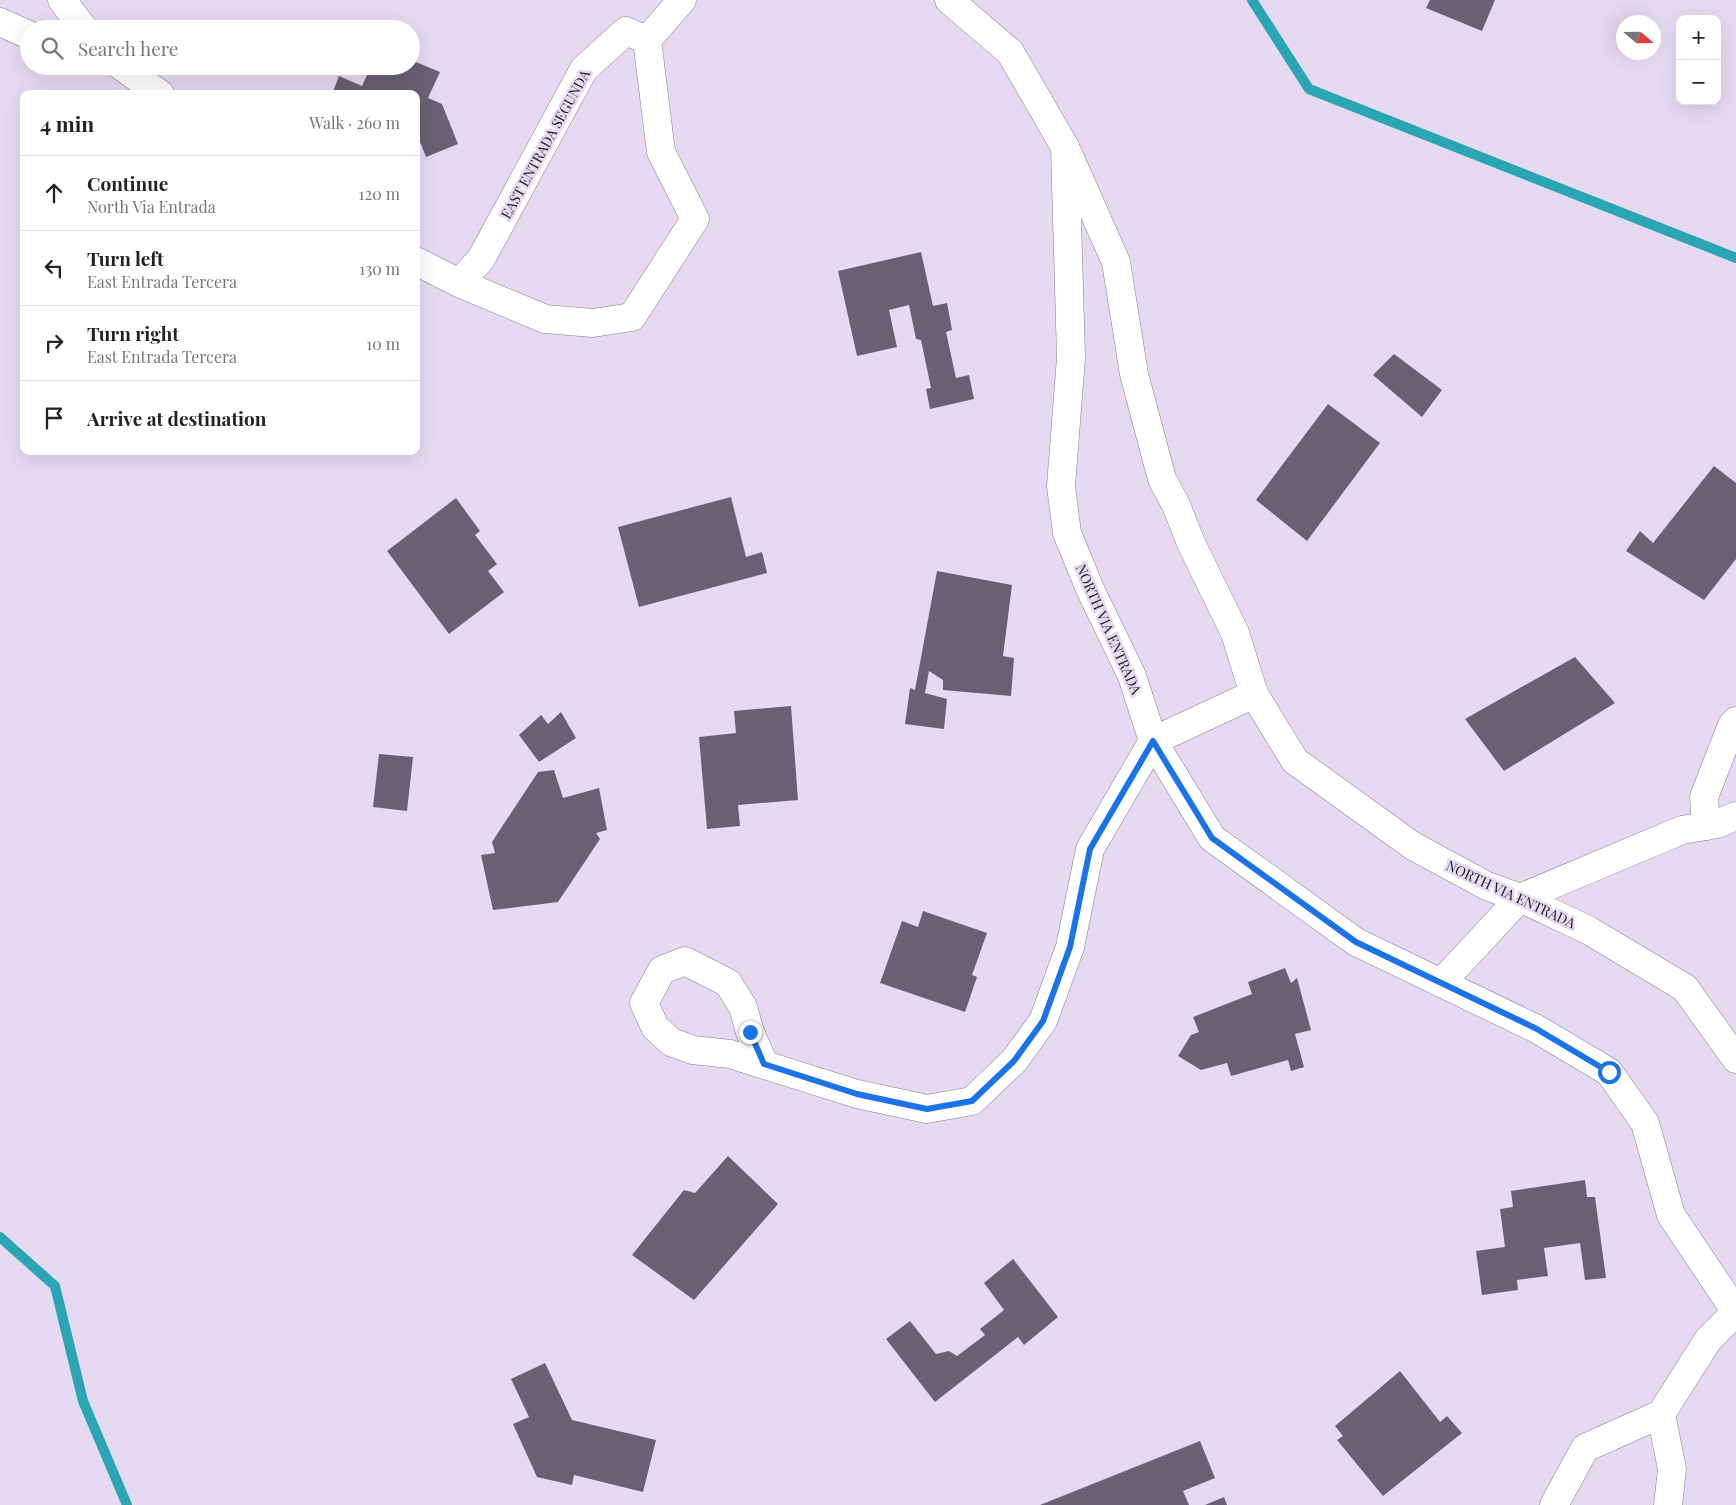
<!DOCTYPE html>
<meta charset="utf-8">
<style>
:root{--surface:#fff;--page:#f6f6f6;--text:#222;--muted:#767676;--line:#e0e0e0}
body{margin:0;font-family:"Playfair Display",serif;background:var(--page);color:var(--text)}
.controls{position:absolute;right:15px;top:15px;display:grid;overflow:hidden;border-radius:10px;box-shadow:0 5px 20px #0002}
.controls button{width:45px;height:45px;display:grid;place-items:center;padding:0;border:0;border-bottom:1px solid var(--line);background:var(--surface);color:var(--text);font:25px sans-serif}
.compass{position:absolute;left:1616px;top:15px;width:45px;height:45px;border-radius:50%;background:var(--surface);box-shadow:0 5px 20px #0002;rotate:110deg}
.stop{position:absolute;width:15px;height:15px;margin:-11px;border:4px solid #1a73e8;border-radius:50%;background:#fff}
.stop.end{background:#1a73e8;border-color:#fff;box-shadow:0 1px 5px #0008}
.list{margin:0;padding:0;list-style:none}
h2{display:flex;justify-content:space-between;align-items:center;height:65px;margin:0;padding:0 20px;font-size:21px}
h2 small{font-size:16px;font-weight:400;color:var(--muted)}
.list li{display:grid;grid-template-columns:32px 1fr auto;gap:15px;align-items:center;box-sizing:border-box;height:75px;padding:0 20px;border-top:1px solid var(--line)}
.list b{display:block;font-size:19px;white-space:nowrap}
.list p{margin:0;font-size:16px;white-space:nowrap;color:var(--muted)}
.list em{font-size:16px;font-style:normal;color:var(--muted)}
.icon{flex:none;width:28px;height:28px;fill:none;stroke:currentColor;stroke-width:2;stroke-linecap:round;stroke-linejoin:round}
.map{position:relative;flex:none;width:1736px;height:1505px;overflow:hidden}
.search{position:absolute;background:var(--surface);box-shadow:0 5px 20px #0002;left:20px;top:20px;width:400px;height:55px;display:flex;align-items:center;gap:12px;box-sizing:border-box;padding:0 18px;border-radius:28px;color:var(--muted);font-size:19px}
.panel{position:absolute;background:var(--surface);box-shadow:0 5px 20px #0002;left:20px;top:90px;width:400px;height:365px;border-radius:10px}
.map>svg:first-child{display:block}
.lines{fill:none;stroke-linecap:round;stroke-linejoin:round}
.stream{stroke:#2aa5b3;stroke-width:10}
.building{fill:#6a6075}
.minor-casing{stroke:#887d93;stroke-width:29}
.minor{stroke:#fff;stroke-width:28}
.route{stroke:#1a73e8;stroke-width:6}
.labels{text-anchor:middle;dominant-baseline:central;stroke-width:5;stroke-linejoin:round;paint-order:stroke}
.street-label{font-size:14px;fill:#1c1821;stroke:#e6daf3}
</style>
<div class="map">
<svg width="1736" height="1505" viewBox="0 0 1736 1505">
<rect width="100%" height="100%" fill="#e6daf3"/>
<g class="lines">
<g class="stream">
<polyline points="1252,0 1309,89 1736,258"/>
<polyline points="0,1237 55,1286 83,1401 127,1505"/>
</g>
</g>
<g class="building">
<polygon points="1430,0 1495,0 1482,31 1426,8"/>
<polygon points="411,60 440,72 428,98 442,104 458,144 426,157 416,131 416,94 332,94 339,76 362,86 371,66 411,66"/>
<polygon points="921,252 933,306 947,303 952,330 946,332 956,378 969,375 974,399 930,409 926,389 931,388 921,340 916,339 909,305 889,310 897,347 857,356 838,271"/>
<polygon points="1394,354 1442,390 1422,417 1373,375"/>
<polygon points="1328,404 1380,443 1307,541 1256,500"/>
<polygon points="1714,466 1736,483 1736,559 1704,600 1626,551 1640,531 1653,543"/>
<polygon points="731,497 746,557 762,552 767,573 639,607 618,527"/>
<polygon points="456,498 480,531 475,535 497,564 488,571 504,592 449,634 387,551"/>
<polygon points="937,571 1012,585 1003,656 1014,658 1011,696 943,690 943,680 929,671 925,693 947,699 944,729 905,724 910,688 915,690"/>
<polygon points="1575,657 1615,703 1504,771 1465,719"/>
<polygon points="791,706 798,800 738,805 740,826 707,829 699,737 736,733 734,711"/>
<polygon points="561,712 576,738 539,762 519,735 541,715 548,724"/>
<polygon points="379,754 413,757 407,811 373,807"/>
<polygon points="554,770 563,798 599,788 607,830 596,833 600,839 558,902 493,910 481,855 495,853 492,842 538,772"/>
<polygon points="923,911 987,933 972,975 977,977 965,1012 880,983 902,921 918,927"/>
<polygon points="1285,968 1291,983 1297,978 1311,1030 1295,1034 1304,1067 1291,1071 1288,1060 1231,1076 1227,1063 1201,1070 1178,1056 1191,1035 1199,1032 1193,1017 1252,994 1248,982"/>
<polygon points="728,1156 778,1204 694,1300 632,1255 684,1190 695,1193"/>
<polygon points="1585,1180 1587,1197 1595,1197 1606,1278 1585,1280 1580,1243 1544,1248 1548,1276 1517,1280 1518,1290 1482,1295 1476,1251 1505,1247 1500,1209 1513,1207 1511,1191"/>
<polygon points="1013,1259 1058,1317 1024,1345 1018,1337 935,1402 886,1339 910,1321 936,1354 949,1351 957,1356 985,1335 980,1329 1004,1310 984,1283"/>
<polygon points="545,1363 572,1420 656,1440 643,1492 574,1475 572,1485 537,1477 513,1424 529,1417 511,1379"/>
<polygon points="1400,1371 1440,1422 1447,1416 1462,1433 1383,1496 1337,1440 1343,1436 1335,1426"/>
<polygon points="1200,1441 1215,1478 1183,1491 1189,1505 1040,1505"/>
<polygon points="1224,1497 1227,1505 1205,1505"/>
</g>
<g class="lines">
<defs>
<g id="minor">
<polyline points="62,0 84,29"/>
<polyline points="949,0 1010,52 1065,147 1116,262 1134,374 1162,479 1176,505 1191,543 1235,633 1254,694 1295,761 1413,846 1487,886 1520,898 1588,930 1685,988 1736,1059"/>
<polyline points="0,22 29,35"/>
<polyline points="647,40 682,0"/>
<polyline points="121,66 160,94"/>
<polyline points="1065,147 1071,358 1061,486 1067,533 1090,589 1132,676 1153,741 1212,838 1356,942 1535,1028 1609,1072 1645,1123 1671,1215 1736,1312"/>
<polyline points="416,261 459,283 545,319 593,323 632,317 695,219 661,152 647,40 626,31 584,69 481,259 459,283"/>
<polyline points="1706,826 1704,797 1732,725 1736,721"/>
<polyline points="1441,983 1520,898 1682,830 1717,824 1736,816"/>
<polyline points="764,1064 750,1032 743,1007 728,983 685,961 662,970 644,1003 655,1027 671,1042 693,1050 730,1054 857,1094 927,1109 972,1101 1014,1061 1043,1021 1070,947 1090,849 1153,741 1254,694"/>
<polyline points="1661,1414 1672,1469 1668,1505"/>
<polyline points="1554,1505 1585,1448 1661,1414 1708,1340 1736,1312"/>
</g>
</defs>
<use href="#minor" class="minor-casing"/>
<use href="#minor" class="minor"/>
</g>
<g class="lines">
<polyline class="route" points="750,1032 764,1064 857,1094 927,1109 972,1101 1014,1061 1043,1021 1070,947 1090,849 1153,741 1212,838 1356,942 1535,1028 1609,1072"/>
</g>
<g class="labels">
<g class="street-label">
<text transform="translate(545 144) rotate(-61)">EAST ENTRADA SEGUNDA</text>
<text transform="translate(1109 629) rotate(66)">NORTH VIA ENTRADA</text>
<text transform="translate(1511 894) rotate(25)">NORTH VIA ENTRADA</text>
</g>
</g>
</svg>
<div class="controls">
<button>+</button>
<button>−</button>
</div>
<svg class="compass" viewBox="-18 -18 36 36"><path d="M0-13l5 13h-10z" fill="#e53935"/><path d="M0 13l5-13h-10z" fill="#767676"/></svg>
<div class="stop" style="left:1609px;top:1072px"></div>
<div class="stop end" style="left:750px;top:1032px"></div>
<div class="search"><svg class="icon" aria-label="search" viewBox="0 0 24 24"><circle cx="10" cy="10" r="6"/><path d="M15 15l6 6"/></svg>Search here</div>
<section class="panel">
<h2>4 min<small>Walk · 260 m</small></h2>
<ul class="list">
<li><svg class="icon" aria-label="ahead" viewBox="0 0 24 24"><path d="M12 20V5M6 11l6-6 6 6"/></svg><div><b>Continue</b><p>North Via Entrada</p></div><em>120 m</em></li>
<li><svg class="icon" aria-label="left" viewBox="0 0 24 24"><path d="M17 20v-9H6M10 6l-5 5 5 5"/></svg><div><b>Turn left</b><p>East Entrada Tercera</p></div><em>130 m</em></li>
<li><svg class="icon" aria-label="right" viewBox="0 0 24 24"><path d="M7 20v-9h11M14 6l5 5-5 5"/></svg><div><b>Turn right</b><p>East Entrada Tercera</p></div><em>10 m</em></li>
<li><svg class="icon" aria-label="arrive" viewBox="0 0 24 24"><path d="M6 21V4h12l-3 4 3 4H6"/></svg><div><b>Arrive at destination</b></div></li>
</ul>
</section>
</div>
